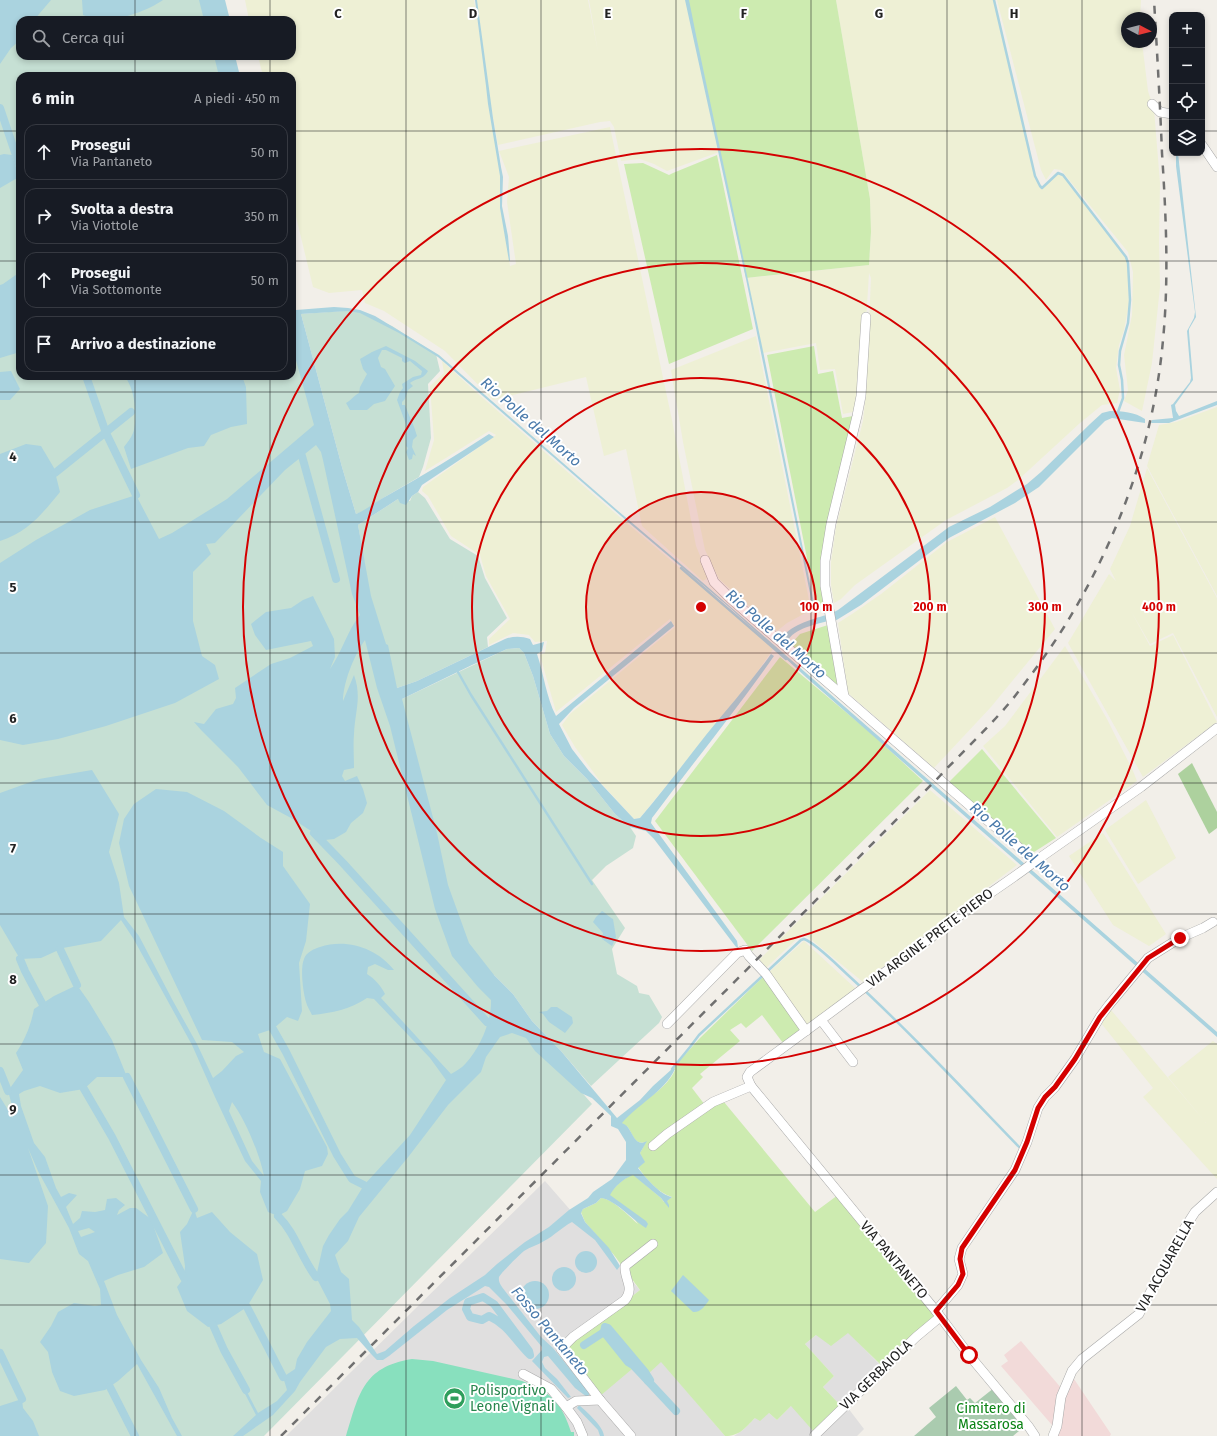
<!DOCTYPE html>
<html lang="it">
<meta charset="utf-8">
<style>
:root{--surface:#171b24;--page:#242831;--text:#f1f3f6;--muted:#9ea1a6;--line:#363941}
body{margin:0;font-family:"Fira Sans",sans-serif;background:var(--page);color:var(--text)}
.controls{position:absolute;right:12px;top:12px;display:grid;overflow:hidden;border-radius:8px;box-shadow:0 2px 6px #0003}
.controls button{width:36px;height:36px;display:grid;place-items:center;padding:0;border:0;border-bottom:1px solid var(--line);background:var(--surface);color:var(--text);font:20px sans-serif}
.compass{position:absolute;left:1121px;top:12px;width:36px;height:36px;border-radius:50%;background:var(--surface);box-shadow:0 2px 6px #0003;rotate:97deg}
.stop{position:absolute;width:12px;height:12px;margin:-9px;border:3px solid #d40000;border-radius:50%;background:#fff}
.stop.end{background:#d40000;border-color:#fff;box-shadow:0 1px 4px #0008}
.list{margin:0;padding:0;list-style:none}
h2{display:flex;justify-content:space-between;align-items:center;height:52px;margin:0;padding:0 16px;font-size:17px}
h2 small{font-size:13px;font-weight:400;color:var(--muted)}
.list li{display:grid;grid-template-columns:26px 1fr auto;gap:12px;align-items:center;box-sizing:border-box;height:56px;margin:0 8px 8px;padding:0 8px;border:1px solid var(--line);border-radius:12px}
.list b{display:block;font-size:15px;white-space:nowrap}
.list p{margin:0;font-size:13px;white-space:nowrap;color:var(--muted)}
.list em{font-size:13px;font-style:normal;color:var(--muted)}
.icon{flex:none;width:22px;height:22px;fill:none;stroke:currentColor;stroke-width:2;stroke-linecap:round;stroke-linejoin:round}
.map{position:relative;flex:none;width:1217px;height:1436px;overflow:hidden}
.search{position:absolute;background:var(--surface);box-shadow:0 2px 6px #0003;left:16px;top:16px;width:280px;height:44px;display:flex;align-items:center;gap:10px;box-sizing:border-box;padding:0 14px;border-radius:12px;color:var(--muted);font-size:15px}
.panel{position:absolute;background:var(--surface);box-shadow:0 2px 6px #0003;left:16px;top:72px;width:280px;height:308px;border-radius:12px}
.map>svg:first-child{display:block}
.residential{fill:#e0dfdf}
.commercial{fill:#f2dad9}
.farmland{fill:#eef0d5}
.grass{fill:#cdebb0}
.forest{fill:#add19e}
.wetland{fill:#c6e0d4}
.cemetery{fill:#aacbaf}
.pitch{fill:#88e0be}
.water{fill:#aad3df;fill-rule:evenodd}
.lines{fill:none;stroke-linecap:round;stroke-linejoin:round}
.stream{stroke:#aad3df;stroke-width:2.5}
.canal{stroke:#aad3df;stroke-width:8}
.street-casing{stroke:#a9a9a9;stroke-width:10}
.street{stroke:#fff;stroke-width:9}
.rail{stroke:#707070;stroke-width:2.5;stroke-dasharray:8 8;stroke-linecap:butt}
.route{stroke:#d40000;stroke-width:5}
.grid{fill:none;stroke:#222;stroke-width:1;stroke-opacity:0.55}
.ring{fill:none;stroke:#d40000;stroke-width:2}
.labels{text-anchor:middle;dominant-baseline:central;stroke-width:4;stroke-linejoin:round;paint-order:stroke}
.street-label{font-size:14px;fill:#222;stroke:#fff}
.leisure-label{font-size:14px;fill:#27864d;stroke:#fff;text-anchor:start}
.park-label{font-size:14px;fill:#0c8416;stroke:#fff}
.water-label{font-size:15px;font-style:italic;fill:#4a7aab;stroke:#fff}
.grid-label{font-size:13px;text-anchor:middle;font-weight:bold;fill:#222;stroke:#fff;stroke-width:4;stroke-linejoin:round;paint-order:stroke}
.centre{fill:#d40000;stroke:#fff;stroke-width:2}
.ring-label{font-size:12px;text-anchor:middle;font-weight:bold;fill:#d40000;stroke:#fff;stroke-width:4;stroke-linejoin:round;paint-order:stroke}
</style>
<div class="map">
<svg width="1217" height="1436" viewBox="0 0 1217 1436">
<rect width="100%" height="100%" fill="#f2efe9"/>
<g class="residential">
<polygon points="545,1181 640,1290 564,1350 638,1364 661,1361 725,1436 286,1436"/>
<polygon points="848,1332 885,1370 848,1408 864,1429 857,1436 734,1436 743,1430 755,1418 769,1413 777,1420 791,1406 842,1407 823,1387 834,1376 805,1344 816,1335"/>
</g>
<polygon class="commercial" points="1021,1341 1062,1389 1074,1379 1111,1434 1110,1436 1056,1436 1058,1432 1001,1366 1008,1361 1004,1355"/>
<g class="farmland">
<polygon points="245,0 474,0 481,40 476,0 588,0 598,52 589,0 687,0 719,152 667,171 654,164 640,159 621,161 614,127 610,121 600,122 498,145 489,95 501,180 500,197 510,266 516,264 507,202 509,177 499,151 610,127 672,420 696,546 709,577 703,581 642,526 626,449 604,456 586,377 493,400 445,351 384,311 365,303 362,290 329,293 313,287 292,200 292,76 263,76 258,56 292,56 292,20 249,20"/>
<polygon points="836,0 994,0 1035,176 1039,186 1042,189 1058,173 1063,175 1098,220 1125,257 1128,264 1129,304 1124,330 1119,345 1116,368 1120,390 1117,403 1102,405 1080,423 1018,480 1007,488 946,520 855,585 841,599 834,603 831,585 831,562 836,527 863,421 866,393 871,278 869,273 864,354 858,411 843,414 835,369 820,370 816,343 763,353 747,278 869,265 871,233 870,199"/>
<polygon points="997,0 1141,0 1140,18 1127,18 1127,42 1142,42 1148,91 1154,109 1160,183 1159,242 1160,287 1152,363 1142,411 1124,401 1128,390 1124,355 1132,315 1133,272 1128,252 1061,170 1054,169 1046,180 1041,170"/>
<polygon points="756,336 811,610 787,623 777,631 719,579 705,550 683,442 671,370"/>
<polygon points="442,361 477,393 595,496 774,648 748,685 640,818 634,819 602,784 575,747 562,725 570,714 675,627 670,619 556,712 540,655 545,653 547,641 535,642 529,635 513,633 489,645 489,639 510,619 486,576 480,555 451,536 428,496 422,491 423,487 496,435 489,431 425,471 434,440 430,386 444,373"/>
<polygon points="1217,407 1217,596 1147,466 1159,425 1176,422"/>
<polygon points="1147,468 1217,598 1217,717 1173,633 1150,644 1131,611 1150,646 1173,635 1217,722 1143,777 1068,643 1109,574 1116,581 1110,569 1130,526"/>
<polygon points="995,517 1055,629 991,707 934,768 848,693 838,623 852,614 881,594 947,542"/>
<polygon points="1065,646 1107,719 1133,771 1137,781 1057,837 983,746 1005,726"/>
<polygon points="930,790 1017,865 863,982 803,933 766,968 759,960"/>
<polygon points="1146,800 1176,858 1138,884 1105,830"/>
<polygon points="1103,833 1166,934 1149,946 1113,925 1069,856"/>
<polygon points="804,941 856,989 806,1025 768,973"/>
<polygon points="1111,1010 1206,1123 1168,1077 1213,1041 1217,1044 1217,1179 1143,1097 1153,1088 1101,1023"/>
</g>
<g class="grass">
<polygon points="687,0 836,0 870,199 871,232 869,265 746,278"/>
<polygon points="717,155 753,329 669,364 624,164 643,163 669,175 673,173"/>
<polygon points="814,346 818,374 833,371 842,418 853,416 834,492 824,606 817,609 767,355"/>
<polygon points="828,625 839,687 791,644 800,634"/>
<polygon points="780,657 872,734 923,781 752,951 655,821"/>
<polygon points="982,749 1056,838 1034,852 1024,848 948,783"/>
<path d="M764 976 802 1030 783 1043 762 1015 746 1028 741 1023 730 1030 740 1041 700 1074 703 1077 692 1088 705 1105 724 1102 815 1212 838 1195 936 1316 898 1347 881 1365 848 1333 831 1346 816 1335 805 1344 834 1376 823 1387 842 1407 814 1432 791 1406 777 1420 769 1413 760 1421 755 1418C745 1428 740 1436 725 1436L661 1362 648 1374 638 1364 600 1396 564 1350 640 1290 614 1255 585 1222 581 1212 583 1209 596 1203 601 1198C613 1199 629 1216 638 1224L629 1211 609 1195C615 1186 623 1179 633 1174L661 1198 664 1202 672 1197C658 1193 646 1179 638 1167L644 1162 640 1153 646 1142C635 1145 634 1137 629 1129 628 1126 624 1125 621 1123 625 1119 628 1115 632 1111 647 1098 667 1088 675 1070L672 1069 700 1038Z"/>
</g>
<polygon class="forest" points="1192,763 1217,812 1217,828 1209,834 1178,774"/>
<g class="wetland">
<polygon points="0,0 219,0 223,20 20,20 20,56 231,56 235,76 20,76 20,376 292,376 292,299 365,567 358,525 398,499 410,501 412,496 418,492 425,498 450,539 478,556 485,578 507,618 487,637 488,647 417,681 397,688 402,699 507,649 519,648 524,653 533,676 550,734 564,756 587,779 615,814 630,827 636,836 633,848 606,866 592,880 625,928 612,949 617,974 637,986 639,993 649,995 662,1017 659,1023 591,1086 561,1051 532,1021 513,994 494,975 479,974 592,1104 264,1436 0,1436"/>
<polygon points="356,310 392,326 436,354 440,371 428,384 431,438 423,467 419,477 383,498 364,511 356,514 342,467 301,314"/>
</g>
<polygon class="cemetery" points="956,1386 967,1400 970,1398 975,1403 994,1388 1025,1426 1013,1436 914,1436 936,1417 929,1408"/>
<path class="pitch" d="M412 1359 433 1361 522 1381C550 1391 562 1403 571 1432H574V1436H346C359 1395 362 1367 412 1359Z"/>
<g class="water">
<polygon points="0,0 51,0 34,20 20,20 20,40 11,48 0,64"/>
<path d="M82 0H163C149 10 119 21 101 20 95 20 89 17 83 15Z"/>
<polygon points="199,0 225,0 230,20 204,20"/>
<polygon points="475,0 477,0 493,118 501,167 503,177 502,206 508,236 510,260 509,261 500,208 500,176 488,104 486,86"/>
<polygon points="685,0 689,0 697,40 762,346 815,608 813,608 746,279"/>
<polygon points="214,56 235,56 240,76 219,76"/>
<polygon points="1176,153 1178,153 1196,317 1189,329 1189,332 1193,380 1175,405 1176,411 1179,416 1217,401 1217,405 1169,423 1151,423 1152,420 1173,418 1171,405 1173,404 1190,382 1191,378 1187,331 1194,318 1195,312 1176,166"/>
<polygon points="4,154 12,155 19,177 0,188 0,155"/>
<polygon points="20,272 20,352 0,358 0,285 3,284"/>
<path d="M292 306 296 310 334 307 348 308 360 310 375 316 439 355 617 510 702 582 1217 1032V1037L807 678 729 607 628 522 438 357 399 333 360 313 348 311 301 314 342 467 356 514C368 509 378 500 390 494 424 475 457 455 489 434L494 437 422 485 418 492 412 496 406 505 400 503 398 499 358 525 371 596 386 644 388 645 397 688 417 681 505 639C514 636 521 636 530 639L533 645 544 642 542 651 537 654C544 674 546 697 556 716L671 621 674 626 574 708 559 724 572 749 589 771 634 819 640 818C663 791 684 763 706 735 728 708 751 682 771 654L774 656C735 712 692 764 652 818L651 823 737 941 738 947H736L654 839 646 831 630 827 615 814 587 779 564 756 550 734 533 676 524 653 519 648 507 649 472 665 402 699 437 833 448 885 469 943 494 975 513 994 532 1021 561 1051 617 1118 640 1100 653 1086 672 1069H675C664 1092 638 1104 622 1123 624 1124 628 1126 629 1129 634 1136 636 1147 647 1141L640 1153 645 1162 638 1168C646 1178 660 1195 672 1197L667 1201 669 1205V1208L661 1198 633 1175C623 1179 615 1186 610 1195L646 1221 648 1224 646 1228C634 1221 614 1199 601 1198L596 1203 583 1209 581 1213 585 1222 609 1248 620 1266 617 1270 595 1240 572 1222C562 1227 554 1236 544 1241 538 1245 530 1247 524 1251 521 1253 500 1274 499 1277 498 1283 502 1287 505 1291L541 1337 553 1348 589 1392V1395L587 1397 575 1388 548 1356 544 1357 542 1362 545 1368 557 1379 571 1397 568 1398 532 1361 542 1350V1347L507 1305 489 1287 485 1286 447 1310 389 1356 383 1360H377L372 1355 357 1338 340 1339 326 1347 300 1382 295 1391 273 1415 243 1436H233L256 1415 244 1392 246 1390 258 1413 277 1401 287 1390 283 1377 295 1369 297 1359 307 1342 331 1311 330 1304 316 1277 323 1246 329 1235 340 1219 348 1211 364 1185 410 1135 446 1080 430 1058 374 999 367 998C351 1009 332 1013 312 1015 310 1011 307 1006 306 1002 303 992 300 968 304 959 306 952 314 949 320 947 346 938 377 948 394 970H388L375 964 368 967 367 974C375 979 381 986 385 994L381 998 451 1074C456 1071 462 1068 466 1063 480 1048 492 1020 491 1000L478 987 452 956 435 909 390 726 377 688 365 640C354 655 343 683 343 701L354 675C362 697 355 711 354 734 353 745 354 757 354 768L344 770 342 776 345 781 357 776 363 789 367 803 363 813 351 823 346 832 334 839 325 840 291 818 267 805 238 767 201 730 194 722 204 724 216 709 233 704 236 698 235 688 271 664 290 658 313 646 311 641 266 650 255 635 251 624 266 612 291 608 303 600 313 596 334 639 335 657 330 669C342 652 347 631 360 615L352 594 323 460 321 452 316 445 285 470 215 543 206 544 211 554 193 572V621L202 656 215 665 219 679 175 703 106 726 58 739 23 745 0 740V563L36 540 90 510 136 495 159 539 172 533 227 499 314 425 292 346ZM512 1033 526 1038 535 1051 581 1093 592 1098 611 1116V1126L618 1129 626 1142V1160L612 1179 593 1192 588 1198 569 1210 549 1227 525 1242 497 1264 485 1275 450 1298 414 1326 385 1351 377 1354 359 1327 352 1320 349 1279 341 1272 335 1255 348 1241 359 1217 409 1156 448 1105 481 1072 486 1057 500 1037Z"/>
<path d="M386 346 415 361 428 371C422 381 418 377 410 383L413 386 408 390 405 399 402 402V405H405C409 416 414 425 417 436L413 440 412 447 416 456 413 454 412 459 409 460 406 452 408 448 406 446 407 427 397 400 400 392 403 388 402 384 413 377 421 375 422 371 410 361 405 363 402 361V358L386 350H382L378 358 381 367 385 369 395 386 385 401 374 404 367 410H350L346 403C352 400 353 396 359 393L360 387 367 374 363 369 360 359 372 352Z"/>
<polygon points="11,371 20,389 10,400 0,400 0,372"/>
<path d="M124 376H242L246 387 247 424 231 427 211 435 204 446 188 448 131 469 124 447C127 443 131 438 133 433 138 419 135 387 124 376Z"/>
<path d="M1110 411C1122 411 1135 412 1145 419V423L1112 418 1105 421 1039 487 1015 503 949 538 861 605 835 621 834 612 838 610 949 527 990 507 1027 484 1041 472 1090 424 1102 413Z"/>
<path d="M26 444 41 446 54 468 60 492C42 514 28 532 0 541V454Z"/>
<path d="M826 615 828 621C814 625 790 629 786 645L781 640C787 626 813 619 826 615Z"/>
<path d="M92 770 119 814 109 852 119 883 124 917 139 936 173 1001 197 1044 213 1078 222 1071 236 1056 244 1052 232 1042 202 1040 129 886 119 843 124 819 134 804 156 789 187 792 224 811 261 838 283 852V866L310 904 306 941 299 963 302 1011 298 1021 287 1017 273 1029 258 1034 264 1052 280 1059 327 1147 328 1154 322 1166 305 1171 300 1189 287 1211 278 1216 268 1212 260 1192 261 1181 245 1161 215 1097 192 1045 133 938 121 920 101 941 63 948 41 958 20 959 0 925V793L39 779ZM232 1102C245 1119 260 1155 264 1176L252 1161 229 1111Z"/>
<path d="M602 911C607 914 609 917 613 919L616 937 612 946 602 939 603 933 593 922 596 917Z"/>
<path d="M77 985 89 1002 112 1040 127 1077H97L84 1089 60 1093 40 1086 24 1091 19 1094 21 1106 34 1143 45 1157 56 1188 61 1197 69 1193 77 1195 66 1207 73 1224 80 1218 82 1211 95 1212 105 1210 107 1199 116 1198 125 1205 119 1210 117 1215 130 1208H136L151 1219 163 1253 144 1267 118 1275 104 1281 117 1315 141 1360 159 1388 172 1418 182 1436H177L137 1364 118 1381 105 1390 74 1396 60 1391 52 1372 48 1352 40 1342 51 1326 58 1312 74 1303 95 1306 101 1305 100 1289 88 1261 79 1254 69 1228 38 1171 28 1148 48 1206 46 1243 29 1263 0 1259V1097L13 1118V1109L8 1091 23 1070 16 1053C25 1040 31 1025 34 1009L54 996ZM89 1228 95 1232 81 1237 78 1231Z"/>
<polygon points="551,1007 557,1007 572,1017 573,1023 565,1033 549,1022 543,1014 539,1012 547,1011"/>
<polygon points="194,1209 197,1218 212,1212 230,1232 257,1254 263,1280 247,1307 221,1324 208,1327 187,1311 177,1287 184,1278 185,1266 180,1232 187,1224"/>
<circle cx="586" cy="1262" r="11"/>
<circle cx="564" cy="1279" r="12"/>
<path d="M683 1275 709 1300C705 1306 700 1313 693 1312L671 1291Z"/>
<circle cx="535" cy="1295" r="14"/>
<polygon points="22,1399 23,1408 33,1421 39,1436 0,1436 0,1406"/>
<path d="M579 1405C586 1411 604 1427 604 1436H600L598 1430 577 1408Z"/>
</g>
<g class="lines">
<g class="stream">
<polyline points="994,0 1035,176 1040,186 1042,188 1058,173 1063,175 1126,257 1128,263 1130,300 1128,323 1120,351 1119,365 1122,380 1123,398 1118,412"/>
<polyline points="681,568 786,659"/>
<polyline points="458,672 471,695 592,884"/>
<path d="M672 1069 690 1047 699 1035 801 940 804 939C817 944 838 966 849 976 909 1031 964 1090 1021 1149"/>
</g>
<g class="canal">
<polyline points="0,108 20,167"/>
<polyline points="86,376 106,433 136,495"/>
<polyline points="302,456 336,579"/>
<polyline points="55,473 131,412"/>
<polyline points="314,833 343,863 487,1022"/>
<polyline points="60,949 77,985"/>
<polyline points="20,959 25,971 43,1005"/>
<polyline points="273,1029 286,1052 337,1155 352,1179 364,1185"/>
<polyline points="0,1071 8,1091"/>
<polyline points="127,1077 194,1209"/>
<polyline points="84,1089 112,1137 184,1278"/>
<path d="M278 1216C295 1233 301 1257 316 1277"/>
<path d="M483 1297 494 1304 529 1351 530 1355C516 1341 507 1324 489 1316L482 1320 470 1317 466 1309 468 1302Z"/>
<polyline points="247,1307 283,1377"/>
<polyline points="213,1325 224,1350 246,1390"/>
<polygon points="605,1327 608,1328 645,1372 650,1380 648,1381 633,1365 628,1362 604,1332"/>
<polyline points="584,1345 604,1332"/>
<polyline points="0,1353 22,1399"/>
<polyline points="648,1381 676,1411"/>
<polyline points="110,1387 135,1436"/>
</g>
<defs>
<g id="street">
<polyline points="1152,104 1160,112 1172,114"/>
<polyline points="1202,145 1217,167"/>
<polyline points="705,560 714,582 731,599 976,811 1011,840 1034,862"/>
<polyline points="844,696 825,586 825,561 831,524 857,416 861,396 866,317"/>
<polyline points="821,1020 853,1062"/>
<polyline points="667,1024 737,953 745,950 749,956 766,974 806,1031"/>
<polyline points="751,1086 936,1311 969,1355 1029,1427 1035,1436"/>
<path d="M653 1146 667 1134 713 1102 751 1086 747 1077 750 1072C825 1017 901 961 975 904 994 890 1015 877 1034 862L1141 787 1217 728"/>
<polyline points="936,1311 958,1285 963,1274 959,1259 962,1248 1015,1170 1027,1142 1038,1108 1045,1097 1055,1087 1075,1059 1100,1017 1109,1005 1148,958 1180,938 1203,928 1213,922"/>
<polyline points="523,1374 551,1389 566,1407"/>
<polyline points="583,1436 577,1422 566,1407 576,1401 600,1400"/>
<path d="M631 1436 600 1400 561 1349 573 1337 625 1300C635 1287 624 1280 625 1266L653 1244"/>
<polyline points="814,1436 916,1337 940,1317"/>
<polyline points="1053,1436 1057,1426 1061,1397 1072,1371 1082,1359 1139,1314 1179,1237 1195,1212 1217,1192"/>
</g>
</defs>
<use href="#street" class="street-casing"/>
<use href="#street" class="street"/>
<path class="rail" d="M281 1436 936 780C962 752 991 726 1015 696 1032 674 1049 651 1064 627 1118 540 1154 442 1163 340 1169 278 1166 215 1162 153 1160 102 1157 51 1154 0"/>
</g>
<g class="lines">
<polyline class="route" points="969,1355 936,1311 958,1285 963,1274 960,1259 962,1248 1015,1170 1027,1142 1038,1108 1045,1097 1055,1087 1075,1059 1100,1017 1148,958 1180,938"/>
</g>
<path class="grid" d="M135 0V20M270 0V20M406 0V1436M541 0V1436M676 0V1436M811 0V1436M947 0V1436M1082 0V1436M135 56V76M270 56V76M0 131H20M292 131H1172M1202 131H1217M0 261H20M292 261H1217M135 376V1436M270 376V1436M0 392H1217M0 522H1217M0 653H1217M0 783H1217M0 914H1217M0 1044H1217M0 1175H1217M0 1305H1217"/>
<circle cx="701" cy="607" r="115" fill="#d40000" fill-opacity=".12"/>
<g class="ring">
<circle cx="701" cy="607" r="115"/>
<circle cx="701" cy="607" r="229"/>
<circle cx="701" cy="607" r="344"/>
<circle cx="701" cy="607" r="458"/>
</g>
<defs>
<symbol id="stadium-disc" viewBox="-11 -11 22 22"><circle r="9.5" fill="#2e9e5b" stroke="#fff"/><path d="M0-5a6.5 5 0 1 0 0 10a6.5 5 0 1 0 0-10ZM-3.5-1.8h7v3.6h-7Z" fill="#fff"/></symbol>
</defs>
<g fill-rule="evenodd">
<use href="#stadium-disc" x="442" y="1386" width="25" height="25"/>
</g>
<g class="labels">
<g class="street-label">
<text transform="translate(930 938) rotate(-37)">VIA ARGINE PRETE PIERO</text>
<text transform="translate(894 1260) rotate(50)">VIA PANTANETO</text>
<text transform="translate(1165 1266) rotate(-61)">VIA ACQUARELLA</text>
<text transform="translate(876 1375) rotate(-44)">VIA GERBAIOLA</text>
</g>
<g class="leisure-label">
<text x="470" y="1390">Polisportivo<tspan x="470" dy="16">Leone Vignali</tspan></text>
</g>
<g class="park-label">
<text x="991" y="1408">Cimitero di<tspan x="991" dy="16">Massarosa</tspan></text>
</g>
<g class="water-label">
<text transform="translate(531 422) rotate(41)">Rio Polle del Morto</text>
<text transform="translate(776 634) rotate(41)">Rio Polle del Morto</text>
<text transform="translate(1020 847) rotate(41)">Rio Polle del Morto</text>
<text transform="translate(550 1331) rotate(50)">Fosso Pantaneto</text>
</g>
</g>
<g class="grid-label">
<text x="338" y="18">C</text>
<text x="473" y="18">D</text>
<text x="608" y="18">E</text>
<text x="744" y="18">F</text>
<text x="879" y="18">G</text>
<text x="1014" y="18">H</text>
<text x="13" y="461">4</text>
<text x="13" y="592">5</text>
<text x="13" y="723">6</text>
<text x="13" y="853">7</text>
<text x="13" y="984">8</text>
<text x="13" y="1114">9</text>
</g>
<circle cx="701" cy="607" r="6" class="centre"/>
<g class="ring-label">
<text x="816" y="611">100 m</text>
<text x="930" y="611">200 m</text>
<text x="1045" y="611">300 m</text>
<text x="1159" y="611">400 m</text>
</g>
</svg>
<div class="controls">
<button>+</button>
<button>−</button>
<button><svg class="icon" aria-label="locate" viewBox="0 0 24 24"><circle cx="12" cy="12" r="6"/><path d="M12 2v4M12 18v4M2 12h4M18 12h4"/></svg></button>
<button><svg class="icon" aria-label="layers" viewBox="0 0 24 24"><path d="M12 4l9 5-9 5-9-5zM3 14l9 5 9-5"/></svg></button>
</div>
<svg class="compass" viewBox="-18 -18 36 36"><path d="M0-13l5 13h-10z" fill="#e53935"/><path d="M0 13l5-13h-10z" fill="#9ea1a6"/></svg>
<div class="stop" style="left:969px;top:1355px"></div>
<div class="stop end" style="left:1180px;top:938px"></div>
<div class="search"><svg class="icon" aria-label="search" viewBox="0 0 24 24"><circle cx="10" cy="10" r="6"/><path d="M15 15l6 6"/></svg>Cerca qui</div>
<section class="panel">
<h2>6 min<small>A piedi · 450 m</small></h2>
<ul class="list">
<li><svg class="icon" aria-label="ahead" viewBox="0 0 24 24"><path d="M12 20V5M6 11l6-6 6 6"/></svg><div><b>Prosegui</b><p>Via Pantaneto</p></div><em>50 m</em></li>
<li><svg class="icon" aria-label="right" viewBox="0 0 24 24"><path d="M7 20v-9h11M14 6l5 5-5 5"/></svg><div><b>Svolta a destra</b><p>Via Viottole</p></div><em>350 m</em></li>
<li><svg class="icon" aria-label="ahead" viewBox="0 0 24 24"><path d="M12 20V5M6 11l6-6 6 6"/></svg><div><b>Prosegui</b><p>Via Sottomonte</p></div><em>50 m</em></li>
<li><svg class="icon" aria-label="arrive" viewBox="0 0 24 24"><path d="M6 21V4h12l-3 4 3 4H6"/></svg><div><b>Arrivo a destinazione</b></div></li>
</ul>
</section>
</div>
